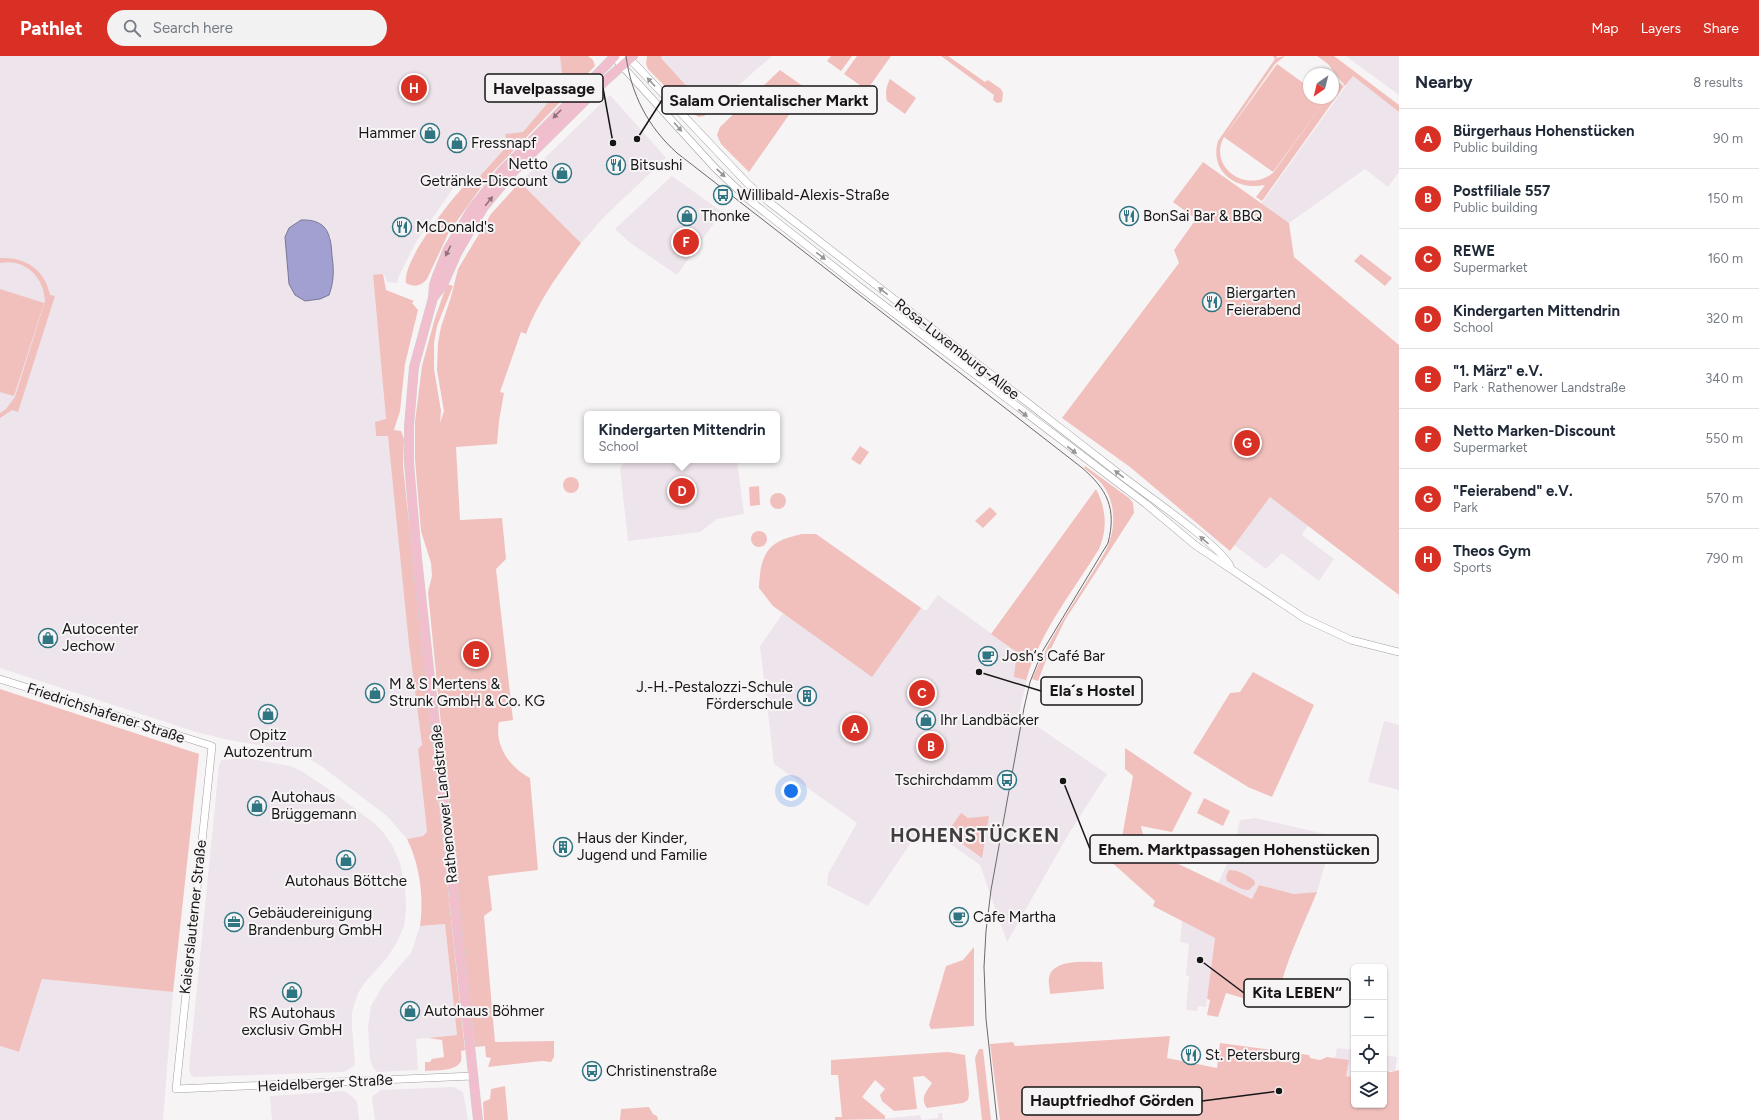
<!DOCTYPE html>
<meta charset="utf-8">
<style>
:root{--surface:#fff;--page:#f2f2f3;--text:#1f2937;--muted:#747a83;--line:#e0e1e3;--accent:#d93025}
body{margin:0;font-family:Figtree,sans-serif;background:var(--page);color:var(--text)}
.controls{position:absolute;right:12px;bottom:12px;display:grid;overflow:hidden;border-radius:6px;box-shadow:0 1px 3px #0004}
.controls button{width:36px;height:36px;display:grid;place-items:center;padding:0;border:0;border-bottom:1px solid var(--line);background:var(--surface);color:var(--text);font:20px sans-serif}
.compass{position:absolute;left:1303px;top:12px;width:36px;height:36px;border-radius:50%;background:var(--surface);box-shadow:0 1px 3px #0004;rotate:215deg}
.you{position:absolute;left:791px;top:735px;width:14px;height:14px;margin:-10px;border:3px solid #fff;border-radius:50%;background:#1a73e8;box-shadow:0 0 0 6px #1a73e833}
.badge{display:grid;place-items:center;width:26px;height:26px;border-radius:50%;background:var(--accent);color:#fff;font-size:13px;font-weight:700}
.pin{position:absolute;translate:-50% -50%;border:2px solid #fff;box-shadow:0 1px 4px #0006}
.popup{position:absolute;left:584px;top:355px;width:196px;height:52px;box-sizing:border-box;display:grid;place-content:center;border-radius:6px;background:var(--surface);filter:drop-shadow(0 1px 3px #0005);font-size:13px;white-space:nowrap;color:var(--muted)}
.popup b{font-size:15px;color:var(--text)}
.popup::after{content:'';position:absolute;left:50%;top:100%;margin-left:-8px;border:8px solid transparent;border-top-color:var(--surface)}
.list{margin:0;padding:0;list-style:none}
h2{display:flex;justify-content:space-between;align-items:center;height:52px;margin:0;padding:0 16px;font-size:17px}
h2 small{font-size:13px;font-weight:400;color:var(--muted)}
.list li{display:grid;grid-template-columns:26px 1fr auto;gap:12px;align-items:center;box-sizing:border-box;height:60px;padding:0 16px;border-top:1px solid var(--line)}
.list b{display:block;font-size:15px;white-space:nowrap}
.list p{margin:0;font-size:13px;white-space:nowrap;color:var(--muted)}
.list em{font-size:13px;font-style:normal;color:var(--muted)}
.icon{flex:none;width:22px;height:22px;fill:none;stroke:currentColor;stroke-width:2;stroke-linecap:round;stroke-linejoin:round}
.map{position:relative;flex:none;width:1399px;height:1064px;overflow:hidden}
header{display:flex;align-items:center;gap:24px;box-sizing:border-box;height:56px;padding:0 20px;background:var(--accent);color:#fff}
header strong{font-size:19px}
nav{display:flex;gap:22px;margin-inline-start:auto;font-size:14px}
.search{width:280px;height:36px;background:var(--page);display:flex;align-items:center;gap:10px;box-sizing:border-box;padding:0 14px;border-radius:22px;color:var(--muted);font-size:15px}
main{display:flex}
aside{flex:1;background:var(--surface)}
.map>svg:first-child{display:block}
.built{fill:#eee4eb;fill-rule:evenodd}
.green{fill:#f1c0bc;fill-rule:evenodd}
.water{fill:#a2a0d0;stroke:#787798}
.lines{fill:none;stroke-linecap:round;stroke-linejoin:round}
.tertiary-casing{stroke:#a19fa1;stroke-width:8}
.primary-casing{stroke:#d1d0d0;stroke-width:10}
.tertiary{stroke:#fff;stroke-width:7}
.primary{stroke:#f1bece;stroke-width:9}
.tram{stroke:#6b696a;stroke-width:1}
.oneway{fill:#979696}
.oneway2{fill:#8f727b}
.labels{text-anchor:middle;dominant-baseline:central;stroke-width:4;stroke-linejoin:round;paint-order:stroke}
.poi-label{font-size:15px;fill:#171616;stroke:#f7f4f6;text-anchor:start}
.street-label{font-size:15px;fill:#171616;stroke:#f7f4f6}
.district-label{font-size:19px;font-weight:bold;letter-spacing:1px;fill:#3f3d3e;stroke:#f7f4f6}
.leader{fill:none;stroke:#171616;stroke-width:1.5}
.callout-dot{fill:#171616;stroke:#f7f4f6;stroke-width:1.5}
.callout{fill:#f7f4f6;stroke:#171616;stroke-width:1.5}
.callout-label{font-size:16px;text-anchor:middle;font-weight:bold;fill:#171616}
</style>
<header>
<strong>Pathlet</strong>
<div class="search"><svg class="icon" aria-label="search" viewBox="0 0 24 24"><circle cx="10" cy="10" r="6"/><path d="M15 15l6 6"/></svg>Search here</div>
<nav><a>Map</a><a>Layers</a><a>Share</a></nav>
</header>
<main>
<div class="map">
<svg width="1399" height="1064" viewBox="0 0 1399 1064">
<rect width="100%" height="100%" fill="#f7f4f6"/>
<g class="built">
<path d="M0 0H560L563 29 523 77 507 90 471 130 466 127 454 131 416 186 399 220 397 227 387 226 384 218 373 220 386 364 375 366 376 380H388L422 690 418 693 427 777 424 780 407 783 387 760 321 710 302 699 291 695 229 684 196 676 0 612ZM301 164H308L331 181 333 229 289 228 286 181 289 172Z"/>
<polygon points="662,0 772,0 709,55 660,2"/>
<polygon points="1346,0 1399,0 1399,39 1354,6"/>
<polygon points="1353,20 1399,56 1399,116 1388,131 1365,113 1289,167 1261,148"/>
<polygon points="610,39 666,102 604,161 581,187 520,126"/>
<polygon points="672,120 722,156 677,219 629,186 615,173"/>
<polygon points="626,404 737,404 744,458 717,463 700,476 628,485 620,412"/>
<polygon points="1270,441 1308,469 1302,479 1334,503 1319,525 1282,497 1266,513 1234,489"/>
<polygon points="802,478 816,478 926,555 938,539 1031,606 1019,658 1107,718 1068,779 1007,886 980,809 923,769 868,850 827,829 828,818 857,767 774,708 760,590 783,557 773,550 759,532 761,509 770,493 778,486"/>
<polygon points="1384,665 1399,669 1399,734 1368,726"/>
<polygon points="241,701 290,710 303,716 327,732 373,766 383,776 392,789 400,807 405,832 406,853 404,870 396,888 386,903 366,925 358,937 352,956 352,971 355,1006 354,1010 344,1016 194,1021 191,1019 189,1012 219,709 222,704 236,703"/>
<polygon points="1256,762 1333,780 1317,836 1294,838 1259,829 1253,843 1218,827 1234,793 1240,764"/>
<polygon points="1182,865 1215,882 1206,951 1198,950 1197,955 1186,954 1189,920 1186,919 1189,888 1180,886"/>
<polygon points="445,868 457,979 416,983 418,1014 377,1016 374,1013 370,1003 368,971 371,950 384,928 411,897 420,870"/>
<polygon points="42,923 173,936 163,1064 0,1064 0,990 19,996"/>
<polygon points="1337,992 1354,994 1354,1021 1346,1020 1335,1002"/>
<polygon points="1384,999 1397,1001 1395,1015 1384,1015"/>
<polygon points="454,1031 463,1036 468,1064 375,1064 372,1043 373,1040 381,1034"/>
<polygon points="344,1035 354,1042 357,1046 359,1064 272,1064 270,1040"/>
<polygon points="938,1057 942,1057 943,1064 873,1064 920,1059 922,1064 938,1062"/>
</g>
<g class="green">
<path d="M560 0H588L593 4 595 10 490 119 449 176 427 223C421 230 414 232 406 227 402 205 451 143 467 127L471 130 507 90 503 86 506 83 505 78 523 76 563 29Z"/>
<polygon points="647,0 662,0 661,2 709,55 704,60 699,61 690,56 648,13 646,8"/>
<polygon points="831,0 852,0 841,15 827,5"/>
<polygon points="857,0 891,0 867,34 844,18"/>
<polygon points="941,0 948,0 985,26 988,24 1001,33 1003,37 1002,46 997,47 993,44 994,39"/>
<path d="M1273 0H1277L1276 2 1285 0 1275 8 1224 81 1277 8 1309 31V42H1333V34L1338 26 1344 30 1262 145 1256 141 1265 129C1237 135 1209 116 1218 85L1275 3ZM1326 43 1273 117C1244 139 1208 109 1224 81L1273 116Z"/>
<polygon points="1317,0 1334,0 1399,49 1399,56 1353,20 1345,30 1328,8"/>
<polygon points="780,14 807,33 749,116 721,88 717,79 720,71"/>
<path d="M890 23 916 42 905 58 887 45C885 36 886 31 890 23Z"/>
<polygon points="1203,106 1289,167 1294,201 1399,289 1399,539 1270,441 1230,495 1130,411 1062,362 1179,207 1174,194 1196,163 1173,146"/>
<path d="M520 126 581 187C560 216 538 245 526 278L521 276 500 336 504 337 499 365 497 388 456 391 460 464 502 462 506 503 496 513 513 664 499 666C494 689 510 712 530 722L538 814 488 820 492 854 484 860 495 986 554 985V1001L551 1006 542 1005 488 1011 491 1002 486 1001 485 990 475 991 460 862 428 536 432 520 431 507 421 475 415 404V366L422 310 435 262 447 228 453 230 437 270 434 287V313L441 355 440 367 444 355 437 314 438 287 441 271 451 241 458 213 491 158Z"/>
<polygon points="1361,198 1392,222 1385,230 1354,205"/>
<path d="M0 202C25 201 45 213 50 239L55 240 18 356 12 354 0 362V357L6 353 15 341 45 245C44 221 25 202 0 207Z"/>
<path d="M383 218 386 234 414 245 412 247 418 254 405 308 400 355 394 374 401 375 404 383 403 410 465 994 461 995C461 998 462 1002 461 1005 456 1016 435 1014 425 1015V1006H430L432 1003 444 1001 442 984 428 982 457 979 445 868 420 870C424 842 420 809 407 783L423 780 427 776 418 693 422 689 409 588 388 380H376L375 366 386 363 373 219Z"/>
<polygon points="0,233 44,247 14,340 0,336"/>
<polygon points="860,390 869,396 860,409 851,403"/>
<path d="M1085 410 1129 442 1133 447 1134 457 1065 564 1048 599 1038 625 1032 623C1051 578 1080 538 1105 496 1116 476 1117 447 1102 428 1097 422 1090 417 1084 412Z"/>
<circle cx="571" cy="429" r="8"/>
<polygon points="759,430 760,449 750,450 749,431"/>
<path d="M1096 433C1106 452 1108 473 1099 493 1073 535 1040 576 1026 624L1014 621 1015 611 1018 597 991 578Z"/>
<circle cx="778" cy="445" r="8"/>
<polygon points="990,451 997,458 983,472 975,465"/>
<circle cx="759" cy="483" r="8"/>
<path d="M802 478H816L921 552 872 621 773 550 759 532C760 515 761 495 778 486 785 482 794 480 802 478Z"/>
<polygon points="1253,616 1314,649 1272,741 1248,731 1193,697 1230,637 1240,636"/>
<polygon points="0,633 199,698 173,936 42,923 19,996 0,990"/>
<path d="M1125 692 1192 737 1172 776 1141 770 1145 788 1170 804 1252 843 1259 829 1294 838 1317 836C1302 873 1282 912 1276 952L1226 937 1218 961 1207 959 1210 944 1207 943 1215 882 1153 850 1155 845 1109 804 1121 787 1133 720 1125 713Z"/>
<polygon points="1204,742 1230,755 1223,770 1197,757"/>
<polygon points="961,757 968,762 989,760 982,802 947,777"/>
<path d="M1229 814C1238 814 1247 819 1254 824L1255 828 1249 834C1241 834 1234 829 1227 825L1226 820Z"/>
<polygon points="974,891 974,970 931,973 929,969 946,910 963,904"/>
<path d="M1102 906 1104 933 1050 938C1050 933 1048 927 1049 922 1052 902 1087 906 1102 906Z"/>
<polygon points="1170,980 1167,1002 1217,1012 1220,987 1309,999 1310,1002 1320,1004 1327,1001 1349,1004 1346,1020 1354,1021 1354,1049 1384,1049 1384,1015 1391,1016 1399,1014 1399,1064 1000,1064 990,988 1013,986 1015,990"/>
<polygon points="979,993 983,993 991,1064 982,1064 975,1002"/>
<path d="M948 996 965 999 969 1038 968 1044 963 1047 927 1052C920 1042 926 1036 932 1027L924 1020 913 1021 917 1053 894 1055 882 1045 880 1039 885 1033 875 1024 862 1041 885 1060V1063L835 1064V1061H842L838 1019H831V1004Z"/>
<polygon points="505,1030 508,1064 484,1064 483,1046 490,1043 491,1033"/>
<polygon points="649,1051 653,1058 657,1060 658,1064 620,1064 621,1053"/>
</g>
<path class="water" d="M301 164C327 163 331 178 332 200 334 213 334 226 329 239L320 243 305 245 295 239 289 228 285 181 289 172Z"/>
<g class="lines">
<defs>
<g id="tertiary">
<polyline points="613,0 715,112 748,143 861,232 1146,448 1195,489 1304,562 1351,584 1399,596"/>
<path d="M614 1 630 3 748 128 769 146C889 238 1007 331 1126 423 1147 439 1222 491 1230 510"/>
<polyline points="0,623 212,690 176,1033 473,1020"/>
</g>
<g id="primary">
<polyline points="433,242 443,229 457,197 483,152 510,119 605,25 633,0"/>
<polyline points="478,1064 417,502 409,407 409,370 414,311 433,242 434,229 437,220 448,193 472,153 501,116 615,0"/>
</g>
</defs>
<use href="#tertiary" class="tertiary-casing"/>
<use href="#primary" class="primary-casing"/>
<use href="#tertiary" class="tertiary"/>
<use href="#primary" class="primary"/>
<path class="tram" d="M626 0C631 38 648 71 677 97L1081 411C1107 433 1117 452 1108 487L1042 596 1030 626 1024 652 991 834 986 875 984 911 986 963 997 1064"/>
</g>
<defs><path id="oneway-solid" d="M-6-.8H1V-3.2L6.5 0L1 3.2V.8H-6Z"/></defs>
<g class="oneway">
<use href="#oneway-solid" transform="translate(651 26) rotate(-133)"/>
<use href="#oneway-solid" transform="translate(678 71) rotate(49)"/>
<use href="#oneway-solid" transform="translate(721 117) rotate(43)"/>
<use href="#oneway-solid" transform="translate(821 200) rotate(38)"/>
<use href="#oneway-solid" transform="translate(883 235) rotate(-142)"/>
<use href="#oneway-solid" transform="translate(1023 357) rotate(38)"/>
<use href="#oneway-solid" transform="translate(1072 394) rotate(37)"/>
<use href="#oneway-solid" transform="translate(1119 418) rotate(-142)"/>
<use href="#oneway-solid" transform="translate(1204 484) rotate(-140)"/>
</g>
<g class="oneway2">
<use href="#oneway-solid" transform="translate(557 58) rotate(134)"/>
<use href="#oneway-solid" transform="translate(489 145) rotate(-51)"/>
<use href="#oneway-solid" transform="translate(448 195) rotate(116)"/>
</g>
<defs>
<symbol id="shop-ring" viewBox="-11 -11 22 22"><circle r="9.5" fill="#f7f4f6" stroke="#2f7582" stroke-width="1.5"/><path d="M-5-2.5h2.3a2.7 3.5 0 0 1 5.4 0H5L5.5 6h-11ZM-1.5-2.5h3a1.5 2.3 0 0 0-3 0Z" fill="#2f7582"/></symbol>
<symbol id="restaurant-ring" viewBox="-11 -11 22 22"><circle r="9.5" fill="#f7f4f6" stroke="#2f7582" stroke-width="1.5"/><path d="M-5-6h1v4h1v-4h1v4h1v-4h1v5L-1.5 .5V6h-2V.5L-5-1ZM5-6V6H3V1.5H1.5Q1.5-4 5-6Z" fill="#2f7582"/></symbol>
<symbol id="bus-ring" viewBox="-11 -11 22 22"><circle r="9.5" fill="#f7f4f6" stroke="#2f7582" stroke-width="1.5"/><path d="M-5-6H5V4H4V6H2V4H-2V6H-4V4H-5ZM-3.5-4V0h7V-4ZM-3.5 1.2v1.5H-2V1.2ZM2 1.2v1.5H3.5V1.2Z" fill="#2f7582"/></symbol>
<symbol id="cafe-ring" viewBox="-11 -11 22 22"><circle r="9.5" fill="#f7f4f6" stroke="#2f7582" stroke-width="1.5"/><path d="M-5.5-4.5H6V0H3Q3 3.5 0 3.5H-2.5Q-5.5 3.5-5.5 0ZM3-3.2v2h1.7v-2ZM-6 4.5H4V6H-6Z" fill="#2f7582"/></symbol>
<symbol id="building-ring" viewBox="-11 -11 22 22"><circle r="9.5" fill="#f7f4f6" stroke="#2f7582" stroke-width="1.5"/><path d="M-4-6H4V6H1V3H-1V6H-4ZM-2.5-4.3h1.7v1.8h-1.7ZM.8-4.3h1.7v1.8H.8ZM-2.5-1h1.7V.8h-1.7ZM.8-1h1.7V.8H.8Z" fill="#2f7582"/></symbol>
<symbol id="office-ring" viewBox="-11 -11 22 22"><circle r="9.5" fill="#f7f4f6" stroke="#2f7582" stroke-width="1.5"/><path d="M-6-3h4V-5.5h4V-3h4V5H-6ZM-1-4.5V-3h2v-1.5ZM-6 0V1H6V0Z" fill="#2f7582"/></symbol>
</defs>
<g fill-rule="evenodd">
<use href="#shop-ring" x="419" y="66" width="22" height="22"/>
<use href="#shop-ring" x="446" y="76" width="22" height="22"/>
<use href="#restaurant-ring" x="605" y="98" width="22" height="22"/>
<use href="#shop-ring" x="551" y="106" width="22" height="22"/>
<use href="#bus-ring" x="712" y="128" width="22" height="22"/>
<use href="#shop-ring" x="676" y="149" width="22" height="22"/>
<use href="#restaurant-ring" x="1118" y="149" width="22" height="22"/>
<use href="#restaurant-ring" x="391" y="160" width="22" height="22"/>
<use href="#restaurant-ring" x="1201" y="235" width="22" height="22"/>
<use href="#shop-ring" x="37" y="571" width="22" height="22"/>
<use href="#cafe-ring" x="977" y="589" width="22" height="22"/>
<use href="#shop-ring" x="364" y="626" width="22" height="22"/>
<use href="#building-ring" x="796" y="629" width="22" height="22"/>
<use href="#shop-ring" x="257" y="647" width="22" height="22"/>
<use href="#shop-ring" x="915" y="653" width="22" height="22"/>
<use href="#bus-ring" x="996" y="713" width="22" height="22"/>
<use href="#shop-ring" x="246" y="739" width="22" height="22"/>
<use href="#building-ring" x="552" y="780" width="22" height="22"/>
<use href="#shop-ring" x="335" y="793" width="22" height="22"/>
<use href="#cafe-ring" x="948" y="850" width="22" height="22"/>
<use href="#office-ring" x="223" y="855" width="22" height="22"/>
<use href="#shop-ring" x="281" y="925" width="22" height="22"/>
<use href="#shop-ring" x="399" y="944" width="22" height="22"/>
<use href="#restaurant-ring" x="1180" y="988" width="22" height="22"/>
<use href="#bus-ring" x="581" y="1004" width="22" height="22"/>
</g>
<g class="labels">
<g class="poi-label">
<text x="416" y="77" text-anchor="end">Hammer</text>
<text x="471" y="87">Fressnapf</text>
<text x="548" y="108" text-anchor="end">Netto<tspan x="548" dy="17">Getränke-Discount</tspan></text>
<text x="630" y="109">Bitsushi</text>
<text x="737" y="139">Willibald-Alexis-Straße</text>
<text x="701" y="160">Thonke</text>
<text x="1143" y="160">BonSai Bar &amp; BBQ</text>
<text x="416" y="171">McDonald's</text>
<text x="1226" y="237">Biergarten<tspan x="1226" dy="17">Feierabend</tspan></text>
<text x="62" y="573">Autocenter<tspan x="62" dy="17">Jechow</tspan></text>
<text x="1002" y="600">Josh‘s Café Bar</text>
<text x="389" y="628">M &amp; S Mertens &amp;<tspan x="389" dy="17">Strunk GmbH &amp; Co. KG</tspan></text>
<text x="793" y="631" text-anchor="end">J.-H.-Pestalozzi-Schule<tspan x="793" dy="17">Förderschule</tspan></text>
<text x="940" y="664">Ihr Landbäcker</text>
<text x="268" y="679" text-anchor="middle">Opitz<tspan x="268" dy="17">Autozentrum</tspan></text>
<text x="993" y="724" text-anchor="end">Tschirchdamm</text>
<text x="271" y="741">Autohaus<tspan x="271" dy="17">Brüggemann</tspan></text>
<text x="577" y="782">Haus der Kinder,<tspan x="577" dy="17">Jugend und Familie</tspan></text>
<text x="346" y="825" text-anchor="middle">Autohaus Böttche</text>
<text x="248" y="857">Gebäudereinigung<tspan x="248" dy="17">Brandenburg GmbH</tspan></text>
<text x="973" y="861">Cafe Martha</text>
<text x="424" y="955">Autohaus Böhmer</text>
<text x="292" y="957" text-anchor="middle">RS Autohaus<tspan x="292" dy="17">exclusiv GmbH</tspan></text>
<text x="1205" y="999">St. Petersburg</text>
<text x="606" y="1015">Christinenstraße</text>
</g>
<g class="street-label">
<text transform="translate(957 293) rotate(38)">Rosa-Luxemburg-Allee</text>
<text transform="translate(106 657) rotate(18)">Friedrichshafener Straße</text>
<text transform="translate(444 748) rotate(-96)">Rathenower Landstraße</text>
<text transform="translate(193 861) rotate(-84)">Kaiserslauterner Straße</text>
<text transform="translate(325 1027) rotate(-3)">Heidelberger Straße</text>
</g>
<g class="district-label">
<text x="975" y="779">HOHENSTÜCKEN</text>
</g>
</g>
<path class="leader" d="M613 87L603 32M637 83L662 44M979 616L1041 635M1063 725L1090 793M1200 904L1244 937M1279 1035L1202 1045"/>
<g class="callout-dot">
<circle cx="613" cy="87" r="4"/>
<circle cx="637" cy="83" r="4"/>
<circle cx="979" cy="616" r="4"/>
<circle cx="1063" cy="725" r="4"/>
<circle cx="1200" cy="904" r="4"/>
<circle cx="1279" cy="1035" r="4"/>
</g>
<g class="callout">
<rect x="485" y="18" width="118" height="28" rx="4"/>
<rect x="662" y="30" width="215" height="28" rx="4"/>
<rect x="1041" y="621" width="101" height="28" rx="4"/>
<rect x="1090" y="779" width="288" height="28" rx="4"/>
<rect x="1244" y="923" width="106" height="28" rx="4"/>
<rect x="1022" y="1031" width="180" height="28" rx="4"/>
</g>
<g class="callout-label">
<text x="544" y="38">Havelpassage</text>
<text x="769" y="50">Salam Orientalischer Markt</text>
<text x="1092" y="640">Ela´s Hostel</text>
<text x="1234" y="799">Ehem. Marktpassagen Hohenstücken</text>
<text x="1297" y="942">Kita LEBEN“</text>
<text x="1112" y="1050">Hauptfriedhof Görden</text>
</g>
</svg>
<div class="controls">
<button>+</button>
<button>−</button>
<button><svg class="icon" aria-label="locate" viewBox="0 0 24 24"><circle cx="12" cy="12" r="6"/><path d="M12 2v4M12 18v4M2 12h4M18 12h4"/></svg></button>
<button><svg class="icon" aria-label="layers" viewBox="0 0 24 24"><path d="M12 4l9 5-9 5-9-5zM3 14l9 5 9-5"/></svg></button>
</div>
<svg class="compass" viewBox="-18 -18 36 36"><path d="M0-13l5 13h-10z" fill="#e53935"/><path d="M0 13l5-13h-10z" fill="#747a83"/></svg>
<div class="you"></div>
<div class="pin badge" style="left:855px;top:672px">A</div>
<div class="pin badge" style="left:931px;top:690px">B</div>
<div class="pin badge" style="left:922px;top:637px">C</div>
<div class="pin badge" style="left:682px;top:435px">D</div>
<div class="popup"><b>Kindergarten Mittendrin</b>School</div>
<div class="pin badge" style="left:476px;top:598px">E</div>
<div class="pin badge" style="left:686px;top:186px">F</div>
<div class="pin badge" style="left:1247px;top:387px">G</div>
<div class="pin badge" style="left:414px;top:32px">H</div>
</div>
<aside>
<h2>Nearby<small>8 results</small></h2>
<ul class="list">
<li><span class="badge">A</span><div><b>Bürgerhaus Hohenstücken</b><p>Public building</p></div><em>90 m</em></li>
<li><span class="badge">B</span><div><b>Postfiliale 557</b><p>Public building</p></div><em>150 m</em></li>
<li><span class="badge">C</span><div><b>REWE</b><p>Supermarket</p></div><em>160 m</em></li>
<li><span class="badge">D</span><div><b>Kindergarten Mittendrin</b><p>School</p></div><em>320 m</em></li>
<li><span class="badge">E</span><div><b>&quot;1. März&quot; e.V.</b><p>Park · Rathenower Landstraße</p></div><em>340 m</em></li>
<li><span class="badge">F</span><div><b>Netto Marken-Discount</b><p>Supermarket</p></div><em>550 m</em></li>
<li><span class="badge">G</span><div><b>&quot;Feierabend&quot; e.V.</b><p>Park</p></div><em>570 m</em></li>
<li><span class="badge">H</span><div><b>Theos Gym</b><p>Sports</p></div><em>790 m</em></li>
</ul>
</aside>
</main>
